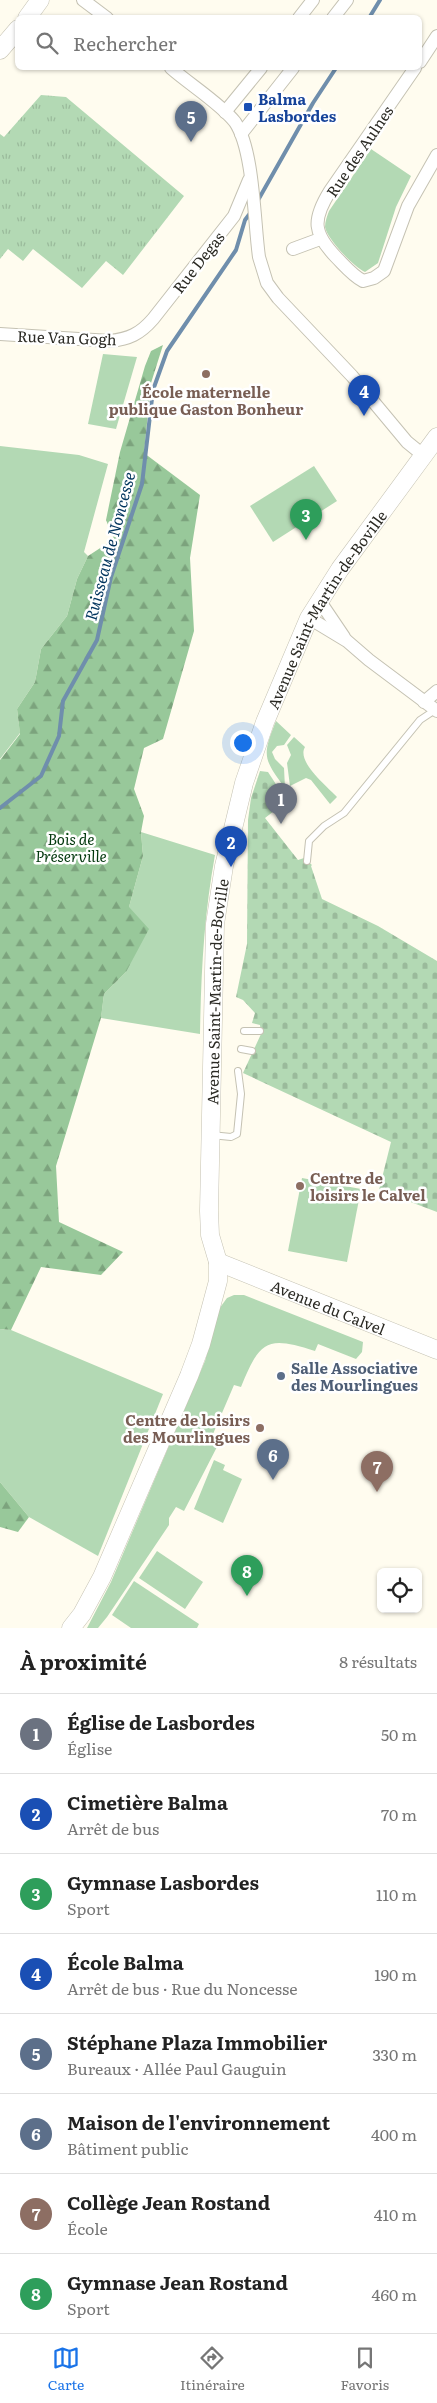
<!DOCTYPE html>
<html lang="fr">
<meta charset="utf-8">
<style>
:root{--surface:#fff;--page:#f6f6f6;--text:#222;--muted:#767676;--line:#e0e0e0;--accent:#1a73e8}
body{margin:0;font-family:Literata,serif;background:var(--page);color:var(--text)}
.controls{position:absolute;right:15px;bottom:15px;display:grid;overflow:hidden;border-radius:8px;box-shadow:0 1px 4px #0004}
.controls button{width:45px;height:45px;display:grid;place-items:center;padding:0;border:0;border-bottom:1px solid var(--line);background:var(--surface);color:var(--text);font:25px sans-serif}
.you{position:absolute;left:242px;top:742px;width:18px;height:18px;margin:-12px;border:4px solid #fff;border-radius:50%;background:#1a73e8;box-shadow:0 0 0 8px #1a73e833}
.badge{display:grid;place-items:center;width:32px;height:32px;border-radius:50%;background:var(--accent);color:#fff;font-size:16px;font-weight:700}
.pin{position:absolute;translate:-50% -41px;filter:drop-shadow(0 1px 2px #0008)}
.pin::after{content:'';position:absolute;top:26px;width:18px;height:15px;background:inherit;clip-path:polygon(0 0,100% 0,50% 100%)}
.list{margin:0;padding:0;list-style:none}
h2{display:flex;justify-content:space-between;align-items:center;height:65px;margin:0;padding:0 20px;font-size:21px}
h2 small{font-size:16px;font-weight:400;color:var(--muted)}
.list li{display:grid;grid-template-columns:32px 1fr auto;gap:15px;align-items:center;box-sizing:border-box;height:80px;padding:0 20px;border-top:1px solid var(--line)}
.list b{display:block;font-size:19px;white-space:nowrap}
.list p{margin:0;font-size:16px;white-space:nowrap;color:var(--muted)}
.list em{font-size:16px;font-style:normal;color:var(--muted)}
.icon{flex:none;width:28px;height:28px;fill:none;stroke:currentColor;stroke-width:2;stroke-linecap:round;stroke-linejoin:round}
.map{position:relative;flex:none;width:437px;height:1628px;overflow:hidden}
.search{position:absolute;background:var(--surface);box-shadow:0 1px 4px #0004;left:15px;right:15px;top:15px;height:55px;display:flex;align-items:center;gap:12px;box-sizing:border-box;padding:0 18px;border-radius:8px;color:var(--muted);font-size:19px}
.sheet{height:705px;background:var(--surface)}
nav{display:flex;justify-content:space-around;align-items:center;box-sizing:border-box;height:70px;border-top:1px solid var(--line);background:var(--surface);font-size:14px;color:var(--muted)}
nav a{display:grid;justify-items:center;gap:2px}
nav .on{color:var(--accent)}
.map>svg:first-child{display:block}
.grass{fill:#b3d9b4}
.forest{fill:url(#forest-firs)}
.cemetery{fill:url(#cemetery-stones)}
.park{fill:url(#park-tufts)}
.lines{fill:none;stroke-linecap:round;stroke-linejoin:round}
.stream{stroke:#6f8eac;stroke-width:4}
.lane-casing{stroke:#c5c2b3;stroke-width:8}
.street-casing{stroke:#c5c2b3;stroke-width:14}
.secondary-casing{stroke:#c5c2b3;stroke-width:19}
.lane{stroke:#fff;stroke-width:6}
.street{stroke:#fff;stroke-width:12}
.secondary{stroke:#fff;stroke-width:18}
.transit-dot{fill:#1a4fb4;stroke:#fff;stroke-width:2}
.education-dot{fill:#8d6e63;stroke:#fff;stroke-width:2}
.service-dot{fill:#5c6f8a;stroke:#fff;stroke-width:2}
.labels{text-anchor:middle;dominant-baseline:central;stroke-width:5;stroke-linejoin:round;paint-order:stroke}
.transit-label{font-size:15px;font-weight:bold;fill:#164399;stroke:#fff;text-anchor:start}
.street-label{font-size:15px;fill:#2b2a24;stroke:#fff}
.education-label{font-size:15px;font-weight:bold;fill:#785e54;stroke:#fff}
.park-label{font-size:15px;font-style:italic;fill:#01370c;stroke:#fff}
.service-label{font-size:15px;font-weight:bold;fill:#4e5e75;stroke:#fff;text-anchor:start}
.water-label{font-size:16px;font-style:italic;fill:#00345d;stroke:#fff}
</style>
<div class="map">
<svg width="437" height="1628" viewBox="0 0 437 1628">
<defs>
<pattern id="forest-firs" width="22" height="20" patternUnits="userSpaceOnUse" patternTransform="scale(1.25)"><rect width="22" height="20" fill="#98c89a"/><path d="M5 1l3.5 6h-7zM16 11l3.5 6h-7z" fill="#7ca37d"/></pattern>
<pattern id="cemetery-stones" width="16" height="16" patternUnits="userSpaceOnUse" patternTransform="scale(1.25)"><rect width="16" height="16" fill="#b3d9b4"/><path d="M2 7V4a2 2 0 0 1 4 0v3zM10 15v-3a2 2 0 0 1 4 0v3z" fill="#9aba9b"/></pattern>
<pattern id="park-tufts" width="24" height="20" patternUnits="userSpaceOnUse" patternTransform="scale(1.25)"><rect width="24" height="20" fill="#b3d9b4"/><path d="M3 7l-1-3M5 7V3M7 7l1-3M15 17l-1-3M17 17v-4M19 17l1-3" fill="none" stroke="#9aba9b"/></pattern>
</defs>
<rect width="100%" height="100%" fill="#fffcef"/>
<g class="grass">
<path d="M371 149 411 176 396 207 378 263 365 272C355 268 327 239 325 227 325 222 327 216 329 211Z"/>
<polygon points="103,354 137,357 116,429 88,424"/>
<polygon points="0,446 79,455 108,464 84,552 88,556 77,579 67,616 41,649 35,682 17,709 20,733 0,759"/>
<polygon points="314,466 337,501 273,542 250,506"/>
<path d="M276 721 291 735 284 745 277 746 272 752 275 759 284 768 285 788C263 758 262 756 276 721Z"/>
<path d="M294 737 305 747C296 762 328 787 337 797L330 804 311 780 306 778 290 786 287 763 291 755 287 745Z"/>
<path d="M141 832 215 855C204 915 201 973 200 1034L101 1018 104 994 126 972 129 907 143 856Z"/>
<polygon points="302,1178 361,1189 347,1262 288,1251"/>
<path d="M234 1295H244L363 1342 362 1352 356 1359 318 1344 315 1351C266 1335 260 1341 241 1387L234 1385 210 1441 218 1445 184 1511 176 1507 169 1518V1525L107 1617 98 1628H87L111 1582 205 1361 219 1309 227 1298Z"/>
<polygon points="0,1329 11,1330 163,1394 98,1556 29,1517 0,1482"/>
<polygon points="214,1460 225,1465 223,1470 242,1479 223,1523 194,1509"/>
<polygon points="157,1551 203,1582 185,1609 139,1578"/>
<polygon points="134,1581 199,1624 197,1628 131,1628 112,1615"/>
</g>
<g class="forest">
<polygon points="163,345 151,383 144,453 200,495 190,558 194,631 163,739 144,748 134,789 144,816 141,832 143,856 129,907 149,929 126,972 104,994 101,1018 56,1166 59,1222 123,1252 101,1275 41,1267 11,1330 0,1329 0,760 20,734 17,709 35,682 41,649 67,616 77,579 88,556 114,539 106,520 120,452 145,366 151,351"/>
<polygon points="0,1482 29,1517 18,1532 0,1527"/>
</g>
<polygon class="cemetery" points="260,771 268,772 287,801 265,818 298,860 304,858 312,865 311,866 322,899 378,926 437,961 437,1212 379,1190 391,1142 243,1073 261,1034 260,1025 252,1023 255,1013 243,1000 236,997 247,944 248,820 251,798"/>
<polygon class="park" points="41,95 66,97 184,196 123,275 106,261 82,288 33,249 23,261 8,249 0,259 0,134 4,137"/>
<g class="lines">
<g class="stream">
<polyline points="369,18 380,0"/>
<polyline points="257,202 313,103 336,68"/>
<polyline points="0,808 41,776 59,736 63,701 97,640 111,577 142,484 153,390 167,351 236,250 245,220 251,212"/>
</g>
<defs>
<g id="lane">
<polyline points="307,861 309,841 324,826 344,813 420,720 435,710"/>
<polyline points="244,1031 260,1031"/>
<polyline points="241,1049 252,1051"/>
<polyline points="211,1135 231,1137 237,1134 241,1094 238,1071"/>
</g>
<g id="street">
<polyline points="83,0 107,18"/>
<polyline points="299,18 313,0"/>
<polyline points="333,18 347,0"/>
<polyline points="420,62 437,36"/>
<path d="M171 68C189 84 221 104 235 122 254 150 254 222 259 257L267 283 278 298 352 376 407 442 423 455"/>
<path d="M415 68 330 191C312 220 313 233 336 257 345 266 352 275 363 281L374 278 384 271 408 206 437 155"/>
<polyline points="225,112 261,68"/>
<polyline points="241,134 293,68"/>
<polyline points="293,249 320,239"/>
<path d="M0 334 110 341C129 339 140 334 153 319L234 216 249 180"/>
<polyline points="319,600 344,637"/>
<polyline points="309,618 347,641 369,660 437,711"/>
<polyline points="424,702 437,691"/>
</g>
<g id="secondary">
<polyline points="27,18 40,0"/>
<polyline points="0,50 18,29"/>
<path id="s1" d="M218 1262 437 1350"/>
<path id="s2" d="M71 1628 82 1614 102 1577 189 1376 201 1344 218 1281V1262L210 1235 209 1211 215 924 224 866 244 783 265 722 309 618 340 569 437 437"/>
</g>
</defs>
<use href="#lane" class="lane-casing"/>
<use href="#street" class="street-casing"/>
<use href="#secondary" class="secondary-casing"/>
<use href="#lane" class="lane"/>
<use href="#street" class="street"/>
<use href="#secondary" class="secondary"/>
</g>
<rect class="transit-dot" x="243" y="102" width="10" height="10" rx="2.5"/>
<g class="education-dot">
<circle cx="206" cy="374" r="5"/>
<circle cx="300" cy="1186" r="5"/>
<circle cx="260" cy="1428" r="5"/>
</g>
<circle class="service-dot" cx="281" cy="1376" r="5"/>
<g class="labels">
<g class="transit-label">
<text x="258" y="98">Balma<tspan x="258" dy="17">Lasbordes</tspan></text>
</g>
<g class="street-label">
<text transform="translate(359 151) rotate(-56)">Rue des Aulnes</text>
<text transform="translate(198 262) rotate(-52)">Rue Degas</text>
<text transform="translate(67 337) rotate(2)">Rue Van Gogh</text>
<text stroke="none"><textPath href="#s2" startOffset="1074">Avenue Saint-Martin-de-Boville</textPath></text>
<text stroke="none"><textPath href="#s2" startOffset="669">Avenue Saint-Martin-de-Boville</textPath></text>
<text stroke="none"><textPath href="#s1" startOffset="119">Avenue du Calvel</textPath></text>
</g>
<g class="education-label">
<text x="206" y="391">École maternelle<tspan x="206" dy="17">publique Gaston Bonheur</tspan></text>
<text x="310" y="1177" text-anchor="start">Centre de<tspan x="310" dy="17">loisirs le Calvel</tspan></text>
<text x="250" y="1419" text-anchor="end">Centre de loisirs<tspan x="250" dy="17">des Mourlingues</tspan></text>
</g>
<g class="park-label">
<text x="71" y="838">Bois de<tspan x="71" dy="17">Préserville</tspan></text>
</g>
<g class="service-label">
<text x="291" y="1367">Salle Associative<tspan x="291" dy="17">des Mourlingues</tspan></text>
</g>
<g class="water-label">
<text transform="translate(109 546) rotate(-75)">Ruisseau de Noncesse</text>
</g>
</g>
</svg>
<div class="controls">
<button><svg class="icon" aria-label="locate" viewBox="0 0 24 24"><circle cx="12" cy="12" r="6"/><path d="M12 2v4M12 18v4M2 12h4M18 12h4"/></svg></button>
</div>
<div class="you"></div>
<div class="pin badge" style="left:281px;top:824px;background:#6b7280">1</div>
<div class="pin badge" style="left:231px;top:867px;background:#1a4fb4">2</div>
<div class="pin badge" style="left:306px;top:540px;background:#2e9e5b">3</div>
<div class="pin badge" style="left:364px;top:416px;background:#1a4fb4">4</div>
<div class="pin badge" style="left:191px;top:142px;background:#5c6f8a">5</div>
<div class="pin badge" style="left:273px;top:1480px;background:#5c6f8a">6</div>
<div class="pin badge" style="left:377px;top:1492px;background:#8d6e63">7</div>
<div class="pin badge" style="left:247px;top:1596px;background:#2e9e5b">8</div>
<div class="search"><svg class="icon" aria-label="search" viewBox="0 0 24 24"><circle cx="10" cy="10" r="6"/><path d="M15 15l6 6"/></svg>Rechercher</div>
</div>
<section class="sheet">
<h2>À proximité<small>8 résultats</small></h2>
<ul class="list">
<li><span class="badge" style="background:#6b7280">1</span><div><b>Église de Lasbordes</b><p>Église</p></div><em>50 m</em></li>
<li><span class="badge" style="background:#1a4fb4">2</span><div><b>Cimetière Balma</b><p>Arrêt de bus</p></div><em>70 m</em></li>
<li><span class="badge" style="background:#2e9e5b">3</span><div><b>Gymnase Lasbordes</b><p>Sport</p></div><em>110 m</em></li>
<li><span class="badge" style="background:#1a4fb4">4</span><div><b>École Balma</b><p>Arrêt de bus · Rue du Noncesse</p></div><em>190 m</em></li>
<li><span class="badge" style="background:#5c6f8a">5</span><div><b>Stéphane Plaza Immobilier</b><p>Bureaux · Allée Paul Gauguin</p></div><em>330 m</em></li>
<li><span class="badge" style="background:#5c6f8a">6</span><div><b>Maison de l'environnement</b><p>Bâtiment public</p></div><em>400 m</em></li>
<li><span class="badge" style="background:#8d6e63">7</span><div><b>Collège Jean Rostand</b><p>École</p></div><em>410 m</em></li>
<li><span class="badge" style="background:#2e9e5b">8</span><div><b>Gymnase Jean Rostand</b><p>Sport</p></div><em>460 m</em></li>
</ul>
</section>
<nav>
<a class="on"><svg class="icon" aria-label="map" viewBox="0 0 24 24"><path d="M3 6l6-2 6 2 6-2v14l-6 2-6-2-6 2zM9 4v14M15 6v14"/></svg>Carte</a>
<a><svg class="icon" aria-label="directions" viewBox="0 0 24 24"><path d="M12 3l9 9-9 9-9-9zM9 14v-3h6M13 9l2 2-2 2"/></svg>Itinéraire</a>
<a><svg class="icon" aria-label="saved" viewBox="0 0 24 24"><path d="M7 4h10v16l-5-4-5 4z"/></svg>Favoris</a>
</nav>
